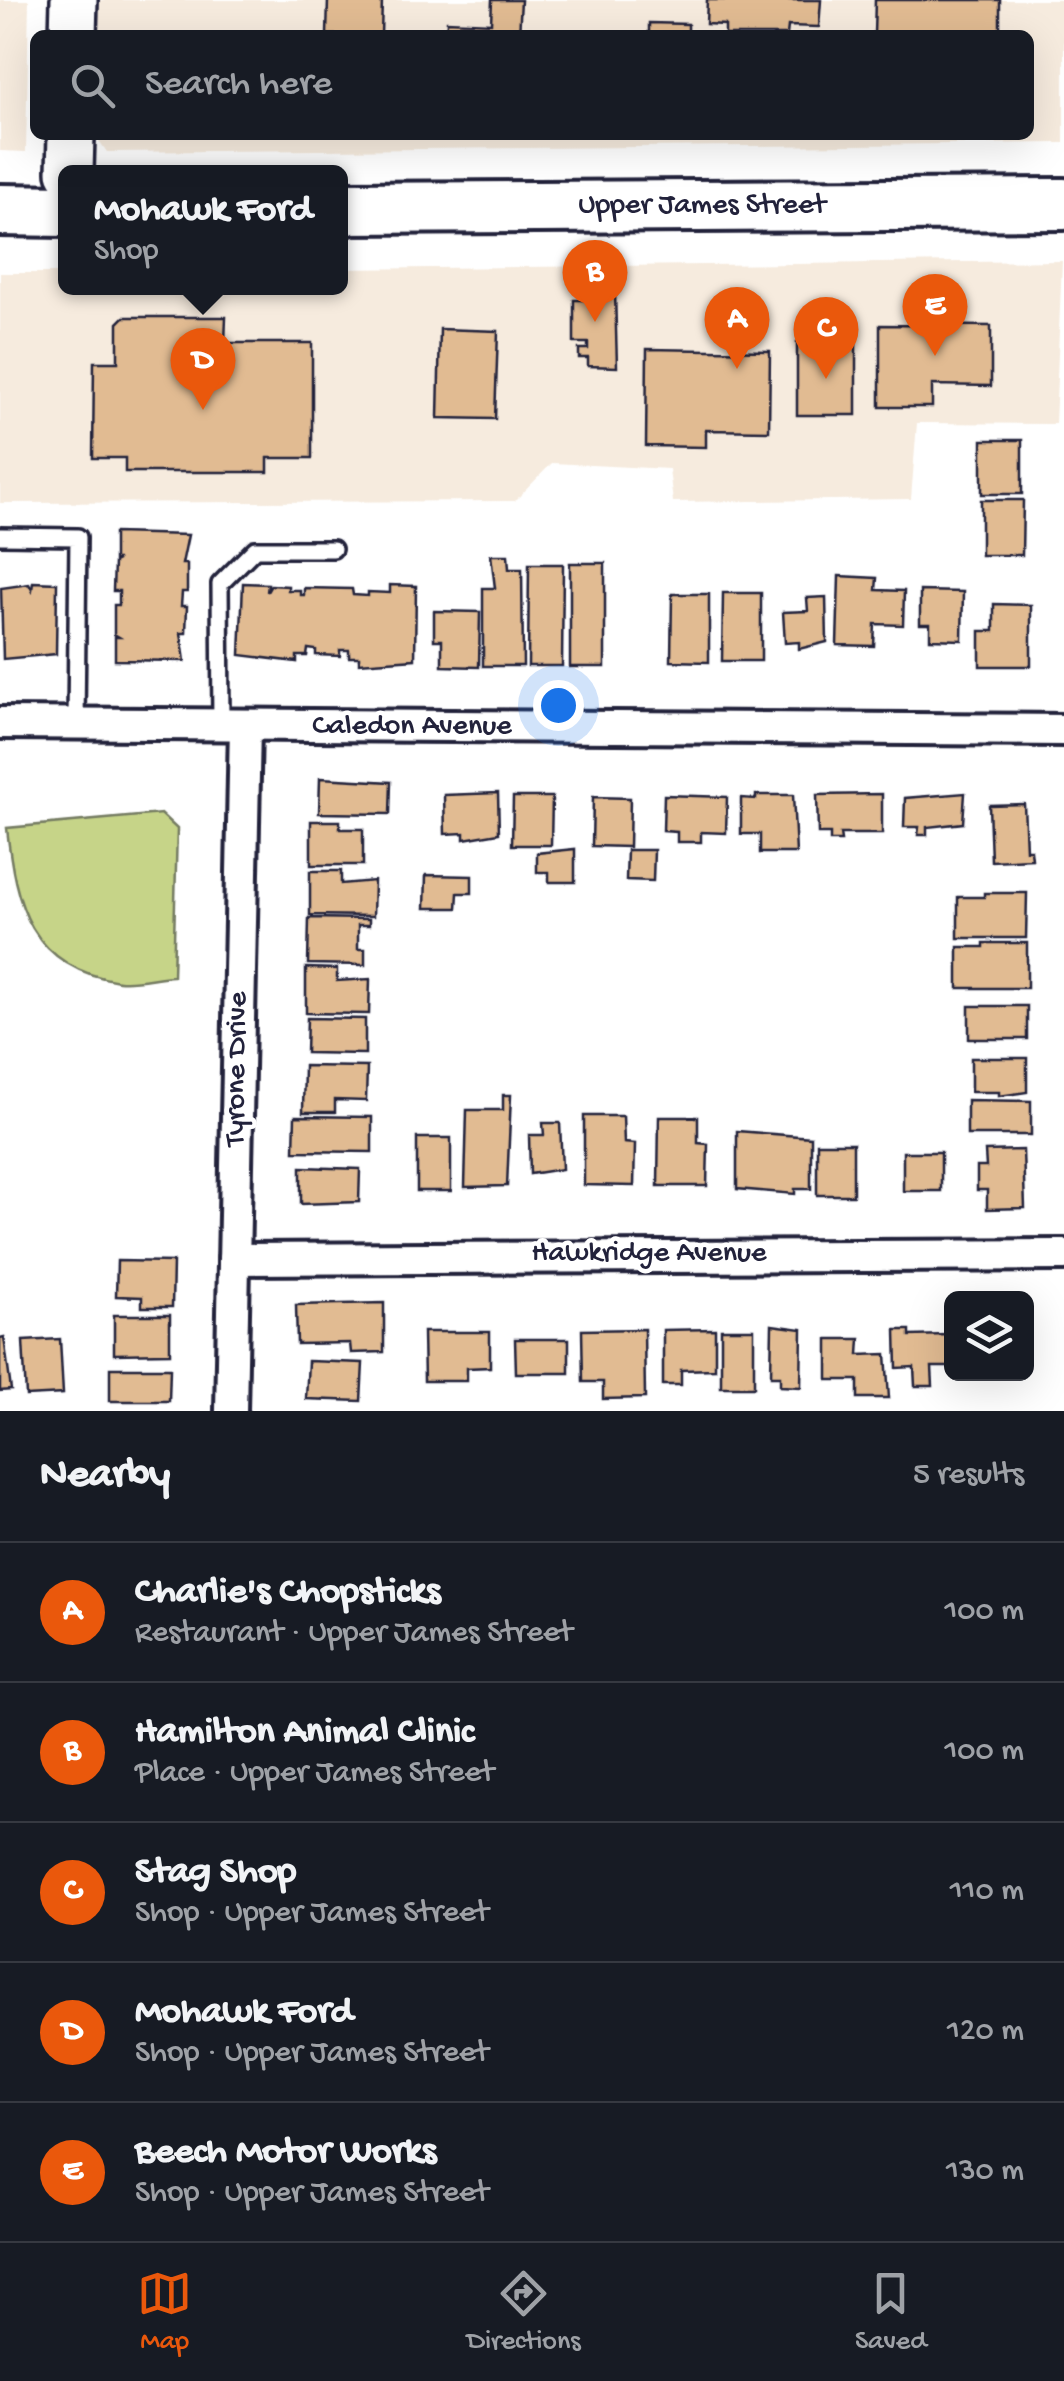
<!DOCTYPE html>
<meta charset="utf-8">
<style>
:root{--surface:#171b24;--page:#20242c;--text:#f1f3f6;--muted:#9ea1a6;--line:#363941;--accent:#ea580c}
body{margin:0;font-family:"Gochi Hand",sans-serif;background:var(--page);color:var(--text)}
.controls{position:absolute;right:30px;bottom:30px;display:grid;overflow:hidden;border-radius:15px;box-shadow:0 10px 40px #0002}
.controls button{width:90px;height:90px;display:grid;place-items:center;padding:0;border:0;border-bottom:2px solid var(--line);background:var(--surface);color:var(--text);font:50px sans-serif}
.you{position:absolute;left:558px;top:705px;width:35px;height:35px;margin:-25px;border:8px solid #fff;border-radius:50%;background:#1a73e8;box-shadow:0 0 0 15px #1a73e833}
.badge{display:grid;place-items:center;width:65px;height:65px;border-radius:50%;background:var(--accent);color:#fff;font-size:32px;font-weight:700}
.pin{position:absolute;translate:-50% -82px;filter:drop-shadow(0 2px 5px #0008)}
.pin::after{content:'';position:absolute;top:52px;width:35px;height:30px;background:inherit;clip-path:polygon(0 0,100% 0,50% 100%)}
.popup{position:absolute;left:58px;top:165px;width:290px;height:130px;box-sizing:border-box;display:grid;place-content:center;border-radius:15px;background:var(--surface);filter:drop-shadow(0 2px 8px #0005);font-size:32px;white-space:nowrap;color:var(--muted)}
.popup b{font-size:38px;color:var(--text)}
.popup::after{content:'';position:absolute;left:50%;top:100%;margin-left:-20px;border:20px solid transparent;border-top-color:var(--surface)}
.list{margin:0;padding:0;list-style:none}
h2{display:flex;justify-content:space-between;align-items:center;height:130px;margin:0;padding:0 40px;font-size:42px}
h2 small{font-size:32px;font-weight:400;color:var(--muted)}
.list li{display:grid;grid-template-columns:65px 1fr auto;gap:30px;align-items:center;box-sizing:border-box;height:140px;padding:0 40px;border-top:2px solid var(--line)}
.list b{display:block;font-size:38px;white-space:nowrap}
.list p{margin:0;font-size:32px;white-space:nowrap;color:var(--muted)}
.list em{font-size:32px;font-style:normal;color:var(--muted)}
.icon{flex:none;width:55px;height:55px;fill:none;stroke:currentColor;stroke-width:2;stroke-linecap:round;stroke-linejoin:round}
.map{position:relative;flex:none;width:1064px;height:1411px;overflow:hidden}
.search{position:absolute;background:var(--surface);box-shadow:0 10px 40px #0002;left:30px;right:30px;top:30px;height:110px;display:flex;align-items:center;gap:25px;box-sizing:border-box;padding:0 35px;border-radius:15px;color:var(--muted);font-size:38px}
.sheet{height:830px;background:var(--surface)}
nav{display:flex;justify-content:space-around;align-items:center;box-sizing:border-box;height:140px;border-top:2px solid var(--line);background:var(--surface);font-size:28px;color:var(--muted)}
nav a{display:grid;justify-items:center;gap:5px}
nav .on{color:var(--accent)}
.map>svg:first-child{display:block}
.built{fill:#f6ebde}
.green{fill:#c6d488;stroke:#747b62;stroke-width:2.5}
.building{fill:#e1bb92;stroke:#22223b;stroke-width:2.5}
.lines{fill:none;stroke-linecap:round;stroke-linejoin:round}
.lane-casing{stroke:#22223b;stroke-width:22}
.street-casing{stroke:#22223b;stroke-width:38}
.secondary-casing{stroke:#22223b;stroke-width:52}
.primary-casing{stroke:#22223b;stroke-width:58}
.lane{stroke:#fff;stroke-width:15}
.street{stroke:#fff;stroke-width:30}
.secondary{stroke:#fff;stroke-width:45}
.primary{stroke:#fff;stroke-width:50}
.labels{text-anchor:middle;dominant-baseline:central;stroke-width:9;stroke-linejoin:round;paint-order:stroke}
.street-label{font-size:30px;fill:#22223b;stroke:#fff}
</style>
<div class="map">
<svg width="1064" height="1411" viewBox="0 0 1064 1411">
<rect width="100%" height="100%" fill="#fff"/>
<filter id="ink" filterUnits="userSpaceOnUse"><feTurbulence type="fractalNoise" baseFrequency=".01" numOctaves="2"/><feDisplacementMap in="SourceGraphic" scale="20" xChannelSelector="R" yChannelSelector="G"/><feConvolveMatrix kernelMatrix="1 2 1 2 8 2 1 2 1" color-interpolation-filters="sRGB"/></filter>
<g filter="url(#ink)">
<g class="built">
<polygon points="0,0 29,0 26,152 0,151"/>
<polygon points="95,0 1064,0 1064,143 107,152 95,135 1029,135 1029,35 95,35"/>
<polygon points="1062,261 1055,424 917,423 911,499 673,502 669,469 552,463 515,501 0,503 0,273 65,273 66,288 340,288 341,269"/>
</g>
<path class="green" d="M161 814 177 829 173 976C156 977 135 983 119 981 30 968 15 904 7 828Z"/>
<g class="building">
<polygon points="328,0 382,0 381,35 327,35"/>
<polygon points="492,0 521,0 519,35 446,35 447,21 491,23"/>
<polygon points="707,0 821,0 819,27 788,26 787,35 725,35 725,25 706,24"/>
<polygon points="875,0 1000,0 1000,35 874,35"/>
<polygon points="649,23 688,24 688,35 649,35"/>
<polygon points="591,292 615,292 617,367 588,366 588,358 579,358 579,349 588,349 588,343 574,343 574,300 591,300"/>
<polygon points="124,317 226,317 225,343 312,343 312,458 268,458 268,472 125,472 125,458 93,458 94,362 118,362 118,323"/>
<polygon points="880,325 991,326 991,386 932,385 932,407 880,407"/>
<polygon points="440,329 498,331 495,419 438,418"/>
<polygon points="797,342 856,343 856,415 797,415"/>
<polygon points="647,349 770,351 769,431 706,430 706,447 646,446"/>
<rect x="982" y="440" width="40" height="54"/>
<polygon points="981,500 1023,500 1022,555 981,555"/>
<polygon points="114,533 188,535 182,564 187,564 187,592 182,592 181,606 187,606 186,633 181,633 185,661 115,660 115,637 119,637 114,634 114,605 119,605 119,591 113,591 114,562 118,560 114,560"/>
<polygon points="491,555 508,555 509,569 522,569 523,666 483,666 483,588 495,588"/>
<rect x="570" y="563" width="35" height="104"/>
<polygon points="529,564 563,564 562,666 528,666"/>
<polygon points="839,576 877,578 876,590 904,591 903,625 875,624 874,646 837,645"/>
<polygon points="33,582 57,583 56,654 3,659 1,588 29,584 32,590"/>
<polygon points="243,583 268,584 267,592 271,585 288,586 288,590 300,590 300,595 304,595 304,588 352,589 353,595 368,596 368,592 390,593 390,585 416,586 415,659 359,663 359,657 349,657 349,650 340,650 340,656 316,655 316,650 308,649 307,656 297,656 297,662 240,655"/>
<polygon points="920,591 963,592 962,640 930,639 930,624 920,624"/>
<polygon points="723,593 761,593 761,661 722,661"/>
<polygon points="672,594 709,594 709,662 671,661"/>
<polygon points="826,597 827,642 799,649 799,642 785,643 783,612 808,611 807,598"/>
<polygon points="994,604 1031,605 1031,666 980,666 980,631 994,631"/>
<polygon points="434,611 480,612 479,667 442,666 442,640 434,640"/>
<polygon points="320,778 391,782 390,814 319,813"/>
<polygon points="498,793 499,833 464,839 464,833 445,834 444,795"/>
<polygon points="965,793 963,823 927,827 927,835 918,835 919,827 904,827 905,798"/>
<polygon points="882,794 882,834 840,834 841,841 830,841 830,834 818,834 817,795"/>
<polygon points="664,795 727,797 726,833 701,832 701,842 677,842 677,832 663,831"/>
<polygon points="756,795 793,795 796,853 760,853 760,834 741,834 741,798 756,799"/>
<polygon points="513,797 552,797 551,845 512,845"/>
<polygon points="593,797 630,798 629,847 592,846"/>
<polygon points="1024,804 1026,850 1031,850 1032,859 991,861 989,805"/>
<polygon points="311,821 340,821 340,829 363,829 363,865 311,865"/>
<polygon points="575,849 575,882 549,882 549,872 537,872 537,853"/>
<polygon points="627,850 654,850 653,881 626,880"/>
<polygon points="310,871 341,871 341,884 374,881 373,916 310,915"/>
<polygon points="426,875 472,876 472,893 458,893 457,908 425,908"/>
<polygon points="984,893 1027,893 1026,938 958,938 958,897 984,897"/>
<polygon points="309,918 369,919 369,925 358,925 358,949 365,949 365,965 308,964"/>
<polygon points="984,943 1027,943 1027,988 958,988 958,947 984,947"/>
<polygon points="306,968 337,969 337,981 370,979 369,1014 306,1013"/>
<rect x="969" y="1006" width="58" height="33"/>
<polygon points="307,1018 365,1019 365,1054 306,1053"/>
<polygon points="971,1058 1027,1058 1027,1092 999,1096 999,1092 971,1092"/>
<polygon points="304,1066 367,1067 366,1101 335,1100 335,1112 303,1112"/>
<polygon points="503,1095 511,1095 507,1186 465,1187 467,1110 503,1110"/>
<polygon points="967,1100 1031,1101 1031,1135 967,1135"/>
<polygon points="295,1116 372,1117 372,1152 294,1151"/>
<polygon points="584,1116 623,1116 624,1143 635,1144 634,1186 584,1185"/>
<polygon points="659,1117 698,1117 698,1143 708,1144 707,1186 658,1186"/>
<polygon points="543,1123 560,1123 562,1169 530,1174 529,1135 544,1135"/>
<polygon points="737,1131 811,1137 811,1189 795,1189 795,1194 737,1189"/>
<rect x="417" y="1138" width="34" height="53"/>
<rect x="817" y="1143" width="36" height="52"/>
<polygon points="1023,1150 1025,1208 987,1209 987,1190 977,1190 977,1167 986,1167 985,1151"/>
<rect x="903" y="1152" width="38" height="39"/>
<polygon points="301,1167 360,1169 359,1202 301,1204"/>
<polygon points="117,1261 173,1262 172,1307 142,1307 142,1297 116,1296"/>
<polygon points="384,1303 384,1352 351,1353 350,1343 297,1344 296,1305"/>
<polygon points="114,1315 170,1315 170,1353 114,1354"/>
<polygon points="772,1325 802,1329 801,1387 780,1386 780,1376 771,1376"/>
<polygon points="644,1329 645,1398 603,1399 603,1382 583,1382 582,1330"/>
<polygon points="715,1329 715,1369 681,1370 681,1385 663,1385 663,1330"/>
<rect x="721" y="1329" width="33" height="58"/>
<polygon points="896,1330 910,1330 910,1336 948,1335 952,1359 949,1367 932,1367 933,1386 915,1386 914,1367 897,1368"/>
<polygon points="423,1332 490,1332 490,1367 467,1368 467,1381 424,1381"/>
<polygon points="4,1337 11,1390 0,1391 0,1338"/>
<polygon points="60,1339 63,1394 26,1396 23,1341"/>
<polygon points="515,1339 569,1339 569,1373 516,1373"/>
<polygon points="828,1339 860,1339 859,1355 886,1354 889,1398 858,1398 858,1380 828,1380"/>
<polygon points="308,1361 363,1363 361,1401 306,1399"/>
<polygon points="110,1368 170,1368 169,1401 110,1401"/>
</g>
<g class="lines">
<defs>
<g id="lane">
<polyline points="0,536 78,537 76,723"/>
<polyline points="221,726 220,584 255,549 333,549"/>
</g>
<g id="street">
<polyline points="0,723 1064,730"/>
<polyline points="234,1259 1064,1255"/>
<polyline points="231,1411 245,726"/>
</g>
<g id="secondary">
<polyline points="73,35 74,0"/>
<polyline points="70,172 71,135"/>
</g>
<g id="primary">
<polyline points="340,208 1064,204"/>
<polyline points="0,210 66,211"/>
</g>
</defs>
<use href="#lane" class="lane-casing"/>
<use href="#street" class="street-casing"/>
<use href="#secondary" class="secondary-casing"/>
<use href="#primary" class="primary-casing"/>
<use href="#lane" class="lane"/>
<use href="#street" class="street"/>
<use href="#secondary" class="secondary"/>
<use href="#primary" class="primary"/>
</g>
</g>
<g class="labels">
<g class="street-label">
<text x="702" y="206">Upper James Street</text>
<text x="412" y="727">Caledon Avenue</text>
<text transform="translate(238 1069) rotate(-89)">Tyrone Drive</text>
<text x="649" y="1254">Hawkridge Avenue</text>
</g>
</g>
</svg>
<div class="controls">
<button><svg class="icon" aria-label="layers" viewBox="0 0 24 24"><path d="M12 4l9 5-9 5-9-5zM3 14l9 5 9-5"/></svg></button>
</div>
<div class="you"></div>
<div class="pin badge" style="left:737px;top:369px">A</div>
<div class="pin badge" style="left:595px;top:322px">B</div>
<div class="pin badge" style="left:826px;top:379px">C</div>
<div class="pin badge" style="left:203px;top:410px">D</div>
<div class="popup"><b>Mohawk Ford</b>Shop</div>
<div class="pin badge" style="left:935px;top:356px">E</div>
<div class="search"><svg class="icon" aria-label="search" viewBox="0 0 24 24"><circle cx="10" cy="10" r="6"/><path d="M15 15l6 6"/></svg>Search here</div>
</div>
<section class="sheet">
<h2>Nearby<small>5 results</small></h2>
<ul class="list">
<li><span class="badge">A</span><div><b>Charlie's Chopsticks</b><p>Restaurant · Upper James Street</p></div><em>100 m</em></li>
<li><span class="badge">B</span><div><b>Hamilton Animal Clinic</b><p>Place · Upper James Street</p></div><em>100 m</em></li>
<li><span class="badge">C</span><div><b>Stag Shop</b><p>Shop · Upper James Street</p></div><em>110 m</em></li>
<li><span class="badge">D</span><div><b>Mohawk Ford</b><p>Shop · Upper James Street</p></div><em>120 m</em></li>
<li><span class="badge">E</span><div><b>Beech Motor Works</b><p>Shop · Upper James Street</p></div><em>130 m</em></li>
</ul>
</section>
<nav>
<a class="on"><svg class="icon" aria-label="map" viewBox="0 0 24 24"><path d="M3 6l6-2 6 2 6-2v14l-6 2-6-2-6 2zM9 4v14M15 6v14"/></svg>Map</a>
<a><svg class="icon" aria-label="directions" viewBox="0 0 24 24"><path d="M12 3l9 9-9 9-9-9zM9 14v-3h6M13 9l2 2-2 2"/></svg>Directions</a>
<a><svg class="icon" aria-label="saved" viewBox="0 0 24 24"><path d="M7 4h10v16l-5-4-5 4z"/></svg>Saved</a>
</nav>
